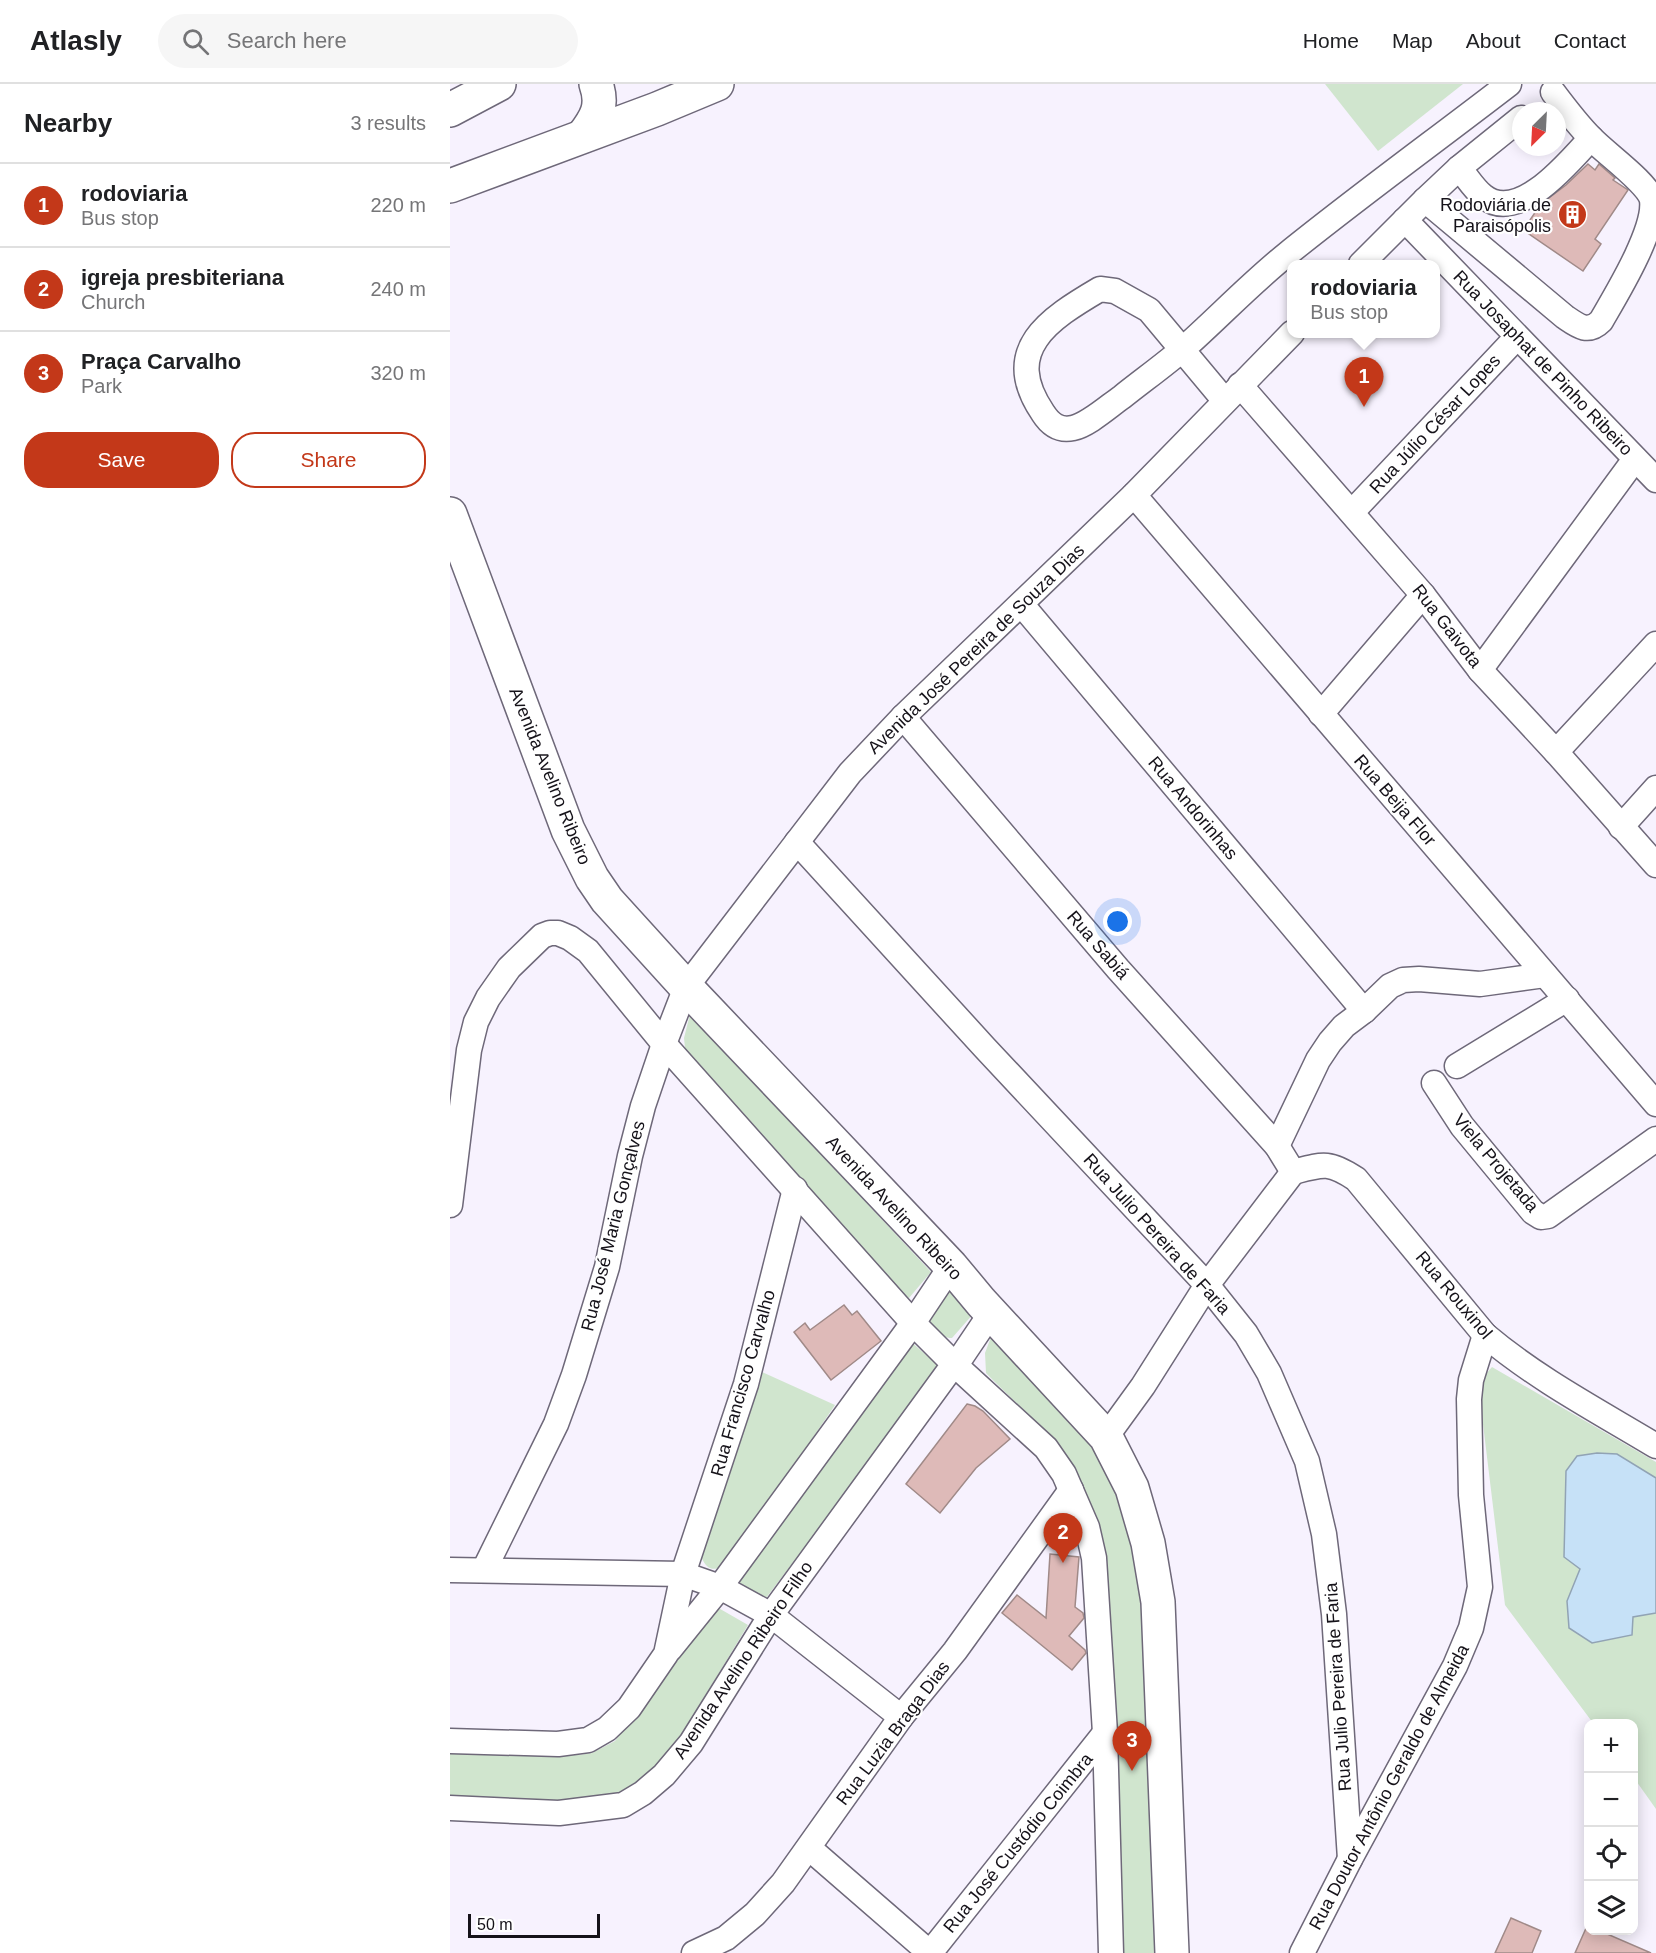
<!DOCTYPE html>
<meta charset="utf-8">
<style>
:root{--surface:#fff;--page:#f6f6f6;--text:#202124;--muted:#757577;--line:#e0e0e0;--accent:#c33819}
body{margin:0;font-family:Arial,sans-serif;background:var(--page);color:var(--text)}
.controls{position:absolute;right:18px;bottom:18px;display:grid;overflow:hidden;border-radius:12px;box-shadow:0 3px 15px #0003}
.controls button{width:54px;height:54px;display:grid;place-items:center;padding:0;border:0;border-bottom:2px solid var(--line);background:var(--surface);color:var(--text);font:30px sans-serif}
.compass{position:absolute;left:1062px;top:18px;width:54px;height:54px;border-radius:50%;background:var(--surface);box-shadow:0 3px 15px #0003;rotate:204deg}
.scale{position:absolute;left:18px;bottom:15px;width:132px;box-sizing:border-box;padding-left:6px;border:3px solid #151219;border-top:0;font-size:16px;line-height:21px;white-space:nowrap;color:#151219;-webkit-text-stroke:4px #fff;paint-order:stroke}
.you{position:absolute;left:668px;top:838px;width:21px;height:21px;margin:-15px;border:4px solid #fff;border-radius:50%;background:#1a73e8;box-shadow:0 0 0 9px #1a73e833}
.badge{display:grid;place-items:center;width:39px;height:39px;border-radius:50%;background:var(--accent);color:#fff;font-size:20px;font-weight:700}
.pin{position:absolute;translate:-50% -50px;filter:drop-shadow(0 2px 3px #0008)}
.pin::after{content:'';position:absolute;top:32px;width:21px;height:18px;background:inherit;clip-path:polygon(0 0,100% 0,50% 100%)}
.popup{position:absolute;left:837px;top:176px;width:153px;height:78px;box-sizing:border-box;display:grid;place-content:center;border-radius:12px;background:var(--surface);filter:drop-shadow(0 2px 4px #0005);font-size:20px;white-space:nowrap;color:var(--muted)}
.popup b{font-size:22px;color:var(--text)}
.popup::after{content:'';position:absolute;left:50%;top:100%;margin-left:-12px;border:12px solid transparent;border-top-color:var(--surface)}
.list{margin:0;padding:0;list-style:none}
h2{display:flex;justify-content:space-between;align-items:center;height:78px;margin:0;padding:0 24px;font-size:26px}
h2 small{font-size:20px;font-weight:400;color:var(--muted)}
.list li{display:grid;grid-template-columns:39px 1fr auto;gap:18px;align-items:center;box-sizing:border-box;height:84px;padding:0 24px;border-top:2px solid var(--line)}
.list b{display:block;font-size:22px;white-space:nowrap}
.list p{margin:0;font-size:20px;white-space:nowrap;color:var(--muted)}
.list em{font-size:20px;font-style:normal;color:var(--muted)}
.actions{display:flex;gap:12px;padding:18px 24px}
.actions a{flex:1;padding:14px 0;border:2px solid var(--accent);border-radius:24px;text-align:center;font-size:21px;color:var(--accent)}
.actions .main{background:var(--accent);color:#fff}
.icon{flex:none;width:33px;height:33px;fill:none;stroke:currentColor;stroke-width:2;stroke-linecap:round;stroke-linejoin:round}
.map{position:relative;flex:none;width:1206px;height:1869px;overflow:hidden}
header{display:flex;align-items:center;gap:36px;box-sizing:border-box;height:84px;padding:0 30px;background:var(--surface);border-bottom:2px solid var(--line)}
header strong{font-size:28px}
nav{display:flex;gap:33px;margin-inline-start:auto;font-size:21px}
.search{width:420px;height:54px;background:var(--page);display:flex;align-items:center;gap:15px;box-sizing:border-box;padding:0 21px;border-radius:33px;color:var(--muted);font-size:22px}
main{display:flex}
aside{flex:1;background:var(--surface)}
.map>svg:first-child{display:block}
.green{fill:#d0e5ce}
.water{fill:#c6e1f7;stroke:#91a3b4;stroke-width:1.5}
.building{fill:#debab8;stroke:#a08a88;stroke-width:1.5}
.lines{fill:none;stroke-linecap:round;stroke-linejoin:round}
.minor-casing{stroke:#6e6879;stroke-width:27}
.highway-casing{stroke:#6e6879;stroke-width:36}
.minor{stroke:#fff;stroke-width:24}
.highway{stroke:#fff;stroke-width:33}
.labels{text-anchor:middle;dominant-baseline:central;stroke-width:4.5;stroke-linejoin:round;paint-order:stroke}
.poi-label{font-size:18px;fill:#151219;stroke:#fff;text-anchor:end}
.street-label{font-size:18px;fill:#151219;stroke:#fff}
</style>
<header>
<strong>Atlasly</strong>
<div class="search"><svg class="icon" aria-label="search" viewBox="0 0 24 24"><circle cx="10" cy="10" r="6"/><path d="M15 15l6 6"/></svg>Search here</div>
<nav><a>Home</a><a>Map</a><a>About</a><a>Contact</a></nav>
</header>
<main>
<aside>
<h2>Nearby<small>3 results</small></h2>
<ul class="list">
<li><span class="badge">1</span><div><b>rodoviaria</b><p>Bus stop</p></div><em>220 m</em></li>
<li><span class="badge">2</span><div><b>igreja presbiteriana</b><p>Church</p></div><em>240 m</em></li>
<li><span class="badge">3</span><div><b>Praça Carvalho</b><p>Park</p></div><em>320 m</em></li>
</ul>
<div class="actions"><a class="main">Save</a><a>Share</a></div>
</aside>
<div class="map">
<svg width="1206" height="1869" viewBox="0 0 1206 1869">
<rect width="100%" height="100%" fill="#f7f2fe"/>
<g class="green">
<polygon points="875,0 1013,0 928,67"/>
<polygon points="240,930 481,1188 459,1214 452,1214 236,974 234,954"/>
<path d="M499 1203 524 1229 502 1254C489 1254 479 1244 479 1231Z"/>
<path d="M541 1253 642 1362 668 1409 690 1481 709 1869H667L657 1479C648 1435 633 1393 604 1358 583 1333 558 1312 536 1289L535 1269Z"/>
<polygon points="459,1256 491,1284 313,1518 282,1501"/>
<polygon points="1042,1283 1206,1378 1206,1394 1167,1370 1126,1500 1117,1517 1119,1544 1142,1559 1182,1551 1183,1533 1206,1529 1206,1725 1184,1694 1184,1640 1143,1639 1055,1521 1028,1299"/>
<path d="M310 1287 385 1321 279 1478C267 1487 257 1489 251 1472Z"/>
<polygon points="265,1522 298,1541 217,1675 208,1685 170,1711 136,1720 0,1717 0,1668 129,1671 142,1669 165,1657"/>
</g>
<polygon class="water" points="1147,1369 1167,1370 1206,1394 1206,1529 1183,1533 1182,1551 1142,1559 1119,1544 1117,1517 1130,1485 1114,1473 1116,1387 1127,1372"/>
<g class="building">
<polygon points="1138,80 1145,86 1149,80 1165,94 1163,96 1178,106 1145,155 1151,160 1133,187 1073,146 1091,120 1116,101"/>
<polygon points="394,1221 402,1231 407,1227 431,1257 381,1296 344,1248 355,1239 360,1246"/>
<polygon points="517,1320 525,1322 533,1327 560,1355 526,1384 490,1429 456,1400"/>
<polygon points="600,1470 629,1473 625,1523 633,1529 634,1534 619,1552 635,1566 636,1569 622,1586 552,1529 567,1511 596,1534"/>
<polygon points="1061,1834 1091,1847 1082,1869 1045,1869"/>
<polygon points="1137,1842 1138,1846 1148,1846 1201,1869 1125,1869"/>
</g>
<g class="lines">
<defs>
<g id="minor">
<path d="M1009 84C1017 93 1024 105 1033 112 1068 141 1119 78 1141 54"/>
<path d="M975 116 1115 233C1128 242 1138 250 1151 237 1166 211 1206 146 1202 116 1198 99 1155 69 1141 54 1127 40 1115 24 1103 8"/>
<polyline points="955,136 1206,396"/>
<polyline points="911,180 975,116 1009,84 1071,34"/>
<polyline points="790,301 973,511 1030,586 1106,668 1206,781"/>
<path d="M775 317 699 226 665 207 650 205C599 235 550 266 593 329 600 340 609 347 623 344 638 341 659 322 672 313 692 297 713 282 733 265 768 234 800 200 836 171 909 112 985 57 1059 0"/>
<polyline points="684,411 1206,1020"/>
<polyline points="902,428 1067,253"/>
<polyline points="572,521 914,927"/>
<polyline points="1030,586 1185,375"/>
<polyline points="871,630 973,511"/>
<polyline points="453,633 668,885 827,1062 843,1088"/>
<polyline points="1106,668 1206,560"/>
<polyline points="1171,743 1206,704"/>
<polyline points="347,758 535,964 757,1201 796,1250 819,1289 857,1377 874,1450 884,1530 900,1775"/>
<polyline points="1007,982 1117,915"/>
<polyline points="984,999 1012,1042 1083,1128 1091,1133 1098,1132 1206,1055"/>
<polyline points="827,1062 868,976 880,958 894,942 914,927 940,902 953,896 969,895 1030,900 1095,891"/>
<path d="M843 1088C873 1080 879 1077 906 1095L1035 1251C1087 1295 1148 1327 1206 1362"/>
<polyline points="0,1121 19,966 26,938 38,914 59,884 92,852 100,849 108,849 120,854 138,867 214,960 236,903 400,689 453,633 684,411 842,249"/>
<polyline points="541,1229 512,1272 504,1280 596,1364 614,1390 637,1443 644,1474 655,1649 661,1869"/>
<polyline points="656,1353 693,1302 757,1201 843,1088"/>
<polyline points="0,1486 233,1490 270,1503 321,1531 451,1633"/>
<polyline points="220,1565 270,1503 463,1239 501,1182"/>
<polyline points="0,1657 108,1660 138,1656 157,1645 179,1624 216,1570 233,1490 296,1300 345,1105"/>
<polyline points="0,1724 109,1729 173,1721 193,1709 214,1691 241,1659 321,1531 504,1280 463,1239 214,960 193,1022 180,1072 157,1183 124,1291 106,1340 34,1486"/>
<polyline points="359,1764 480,1869 655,1649"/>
<polyline points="244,1869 276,1854 305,1830 333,1799 451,1633 505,1567 621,1406"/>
<polyline points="852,1869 900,1775 1005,1582 1021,1544 1030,1503 1021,1411 1019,1315 1021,1296 1035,1251"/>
</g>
<g id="highway">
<polyline points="0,26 49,0"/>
<path d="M133 52C146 35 154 22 146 0"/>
<polyline points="0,102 207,25 267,0"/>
<polyline points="0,430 118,746 142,794 157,816 236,903 501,1182 531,1218 656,1353 682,1404 698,1459 708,1518 722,1869"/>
</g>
</defs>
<use href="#minor" class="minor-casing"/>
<use href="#highway" class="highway-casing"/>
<use href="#minor" class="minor"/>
<use href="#highway" class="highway"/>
</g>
<defs>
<symbol id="building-disc" viewBox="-11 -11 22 22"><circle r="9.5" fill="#c33819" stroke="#fff"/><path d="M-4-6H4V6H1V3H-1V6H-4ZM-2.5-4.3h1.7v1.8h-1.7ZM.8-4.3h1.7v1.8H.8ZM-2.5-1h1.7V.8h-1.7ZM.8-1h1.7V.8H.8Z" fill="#fff"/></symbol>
</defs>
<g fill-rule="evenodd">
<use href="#building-disc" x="1106" y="114" width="33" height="33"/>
</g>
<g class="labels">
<g class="poi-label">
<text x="1101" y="121">Rodoviária de<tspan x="1101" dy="21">Paraisópolis</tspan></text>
</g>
<g class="street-label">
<text transform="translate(1093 279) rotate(46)">Rua Josaphat de Pinho Ribeiro</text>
<text transform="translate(985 340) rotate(-47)">Rua Júlio César Lopes</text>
<text transform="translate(997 542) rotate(52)">Rua Gaivota</text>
<text transform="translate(526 565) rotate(-44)">Avenida José Pereira de Souza Dias</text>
<text transform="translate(100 692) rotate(68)">Avenida Avelino Ribeiro</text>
<text transform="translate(945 716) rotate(49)">Rua Beija Flor</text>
<text transform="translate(743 724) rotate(50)">Rua Andorinhas</text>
<text transform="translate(648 861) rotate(49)">Rua Sabiá</text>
<text transform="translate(1046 1079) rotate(50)">Viela Projetada</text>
<text transform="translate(444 1124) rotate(47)">Avenida Avelino Ribeiro</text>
<text transform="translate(163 1142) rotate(-76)">Rua José Maria Gonçalves</text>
<text transform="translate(707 1150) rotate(48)">Rua Julio Pereira de Faria</text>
<text transform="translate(1004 1211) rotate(50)">Rua Rouxinol</text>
<text transform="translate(293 1299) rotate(-74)">Rua Francisco Carvalho</text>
<text transform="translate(293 1576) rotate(-56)">Avenida Avelino Ribeiro Filho</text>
<text transform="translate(888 1603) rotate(-94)">Rua Julio Pereira de Faria</text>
<text transform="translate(443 1649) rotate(-53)">Rua Luzia Braga Dias</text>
<text transform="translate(939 1703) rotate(-62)">Rua Doutor Antônio Geraldo de Almeida</text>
<text transform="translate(568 1759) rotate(-51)">Rua José Custódio Coimbra</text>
</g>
</g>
</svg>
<div class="controls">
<button>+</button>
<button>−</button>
<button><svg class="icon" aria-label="locate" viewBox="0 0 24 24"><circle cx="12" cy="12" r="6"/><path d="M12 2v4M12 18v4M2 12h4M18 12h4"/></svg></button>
<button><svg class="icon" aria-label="layers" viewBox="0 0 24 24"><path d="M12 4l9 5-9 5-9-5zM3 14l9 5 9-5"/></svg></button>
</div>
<svg class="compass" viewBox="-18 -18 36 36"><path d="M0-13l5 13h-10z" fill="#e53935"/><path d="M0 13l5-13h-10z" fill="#757577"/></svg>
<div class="scale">50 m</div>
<div class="you"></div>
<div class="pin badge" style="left:914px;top:323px">1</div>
<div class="popup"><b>rodoviaria</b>Bus stop</div>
<div class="pin badge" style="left:613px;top:1479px">2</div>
<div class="pin badge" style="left:682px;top:1687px">3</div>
</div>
</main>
